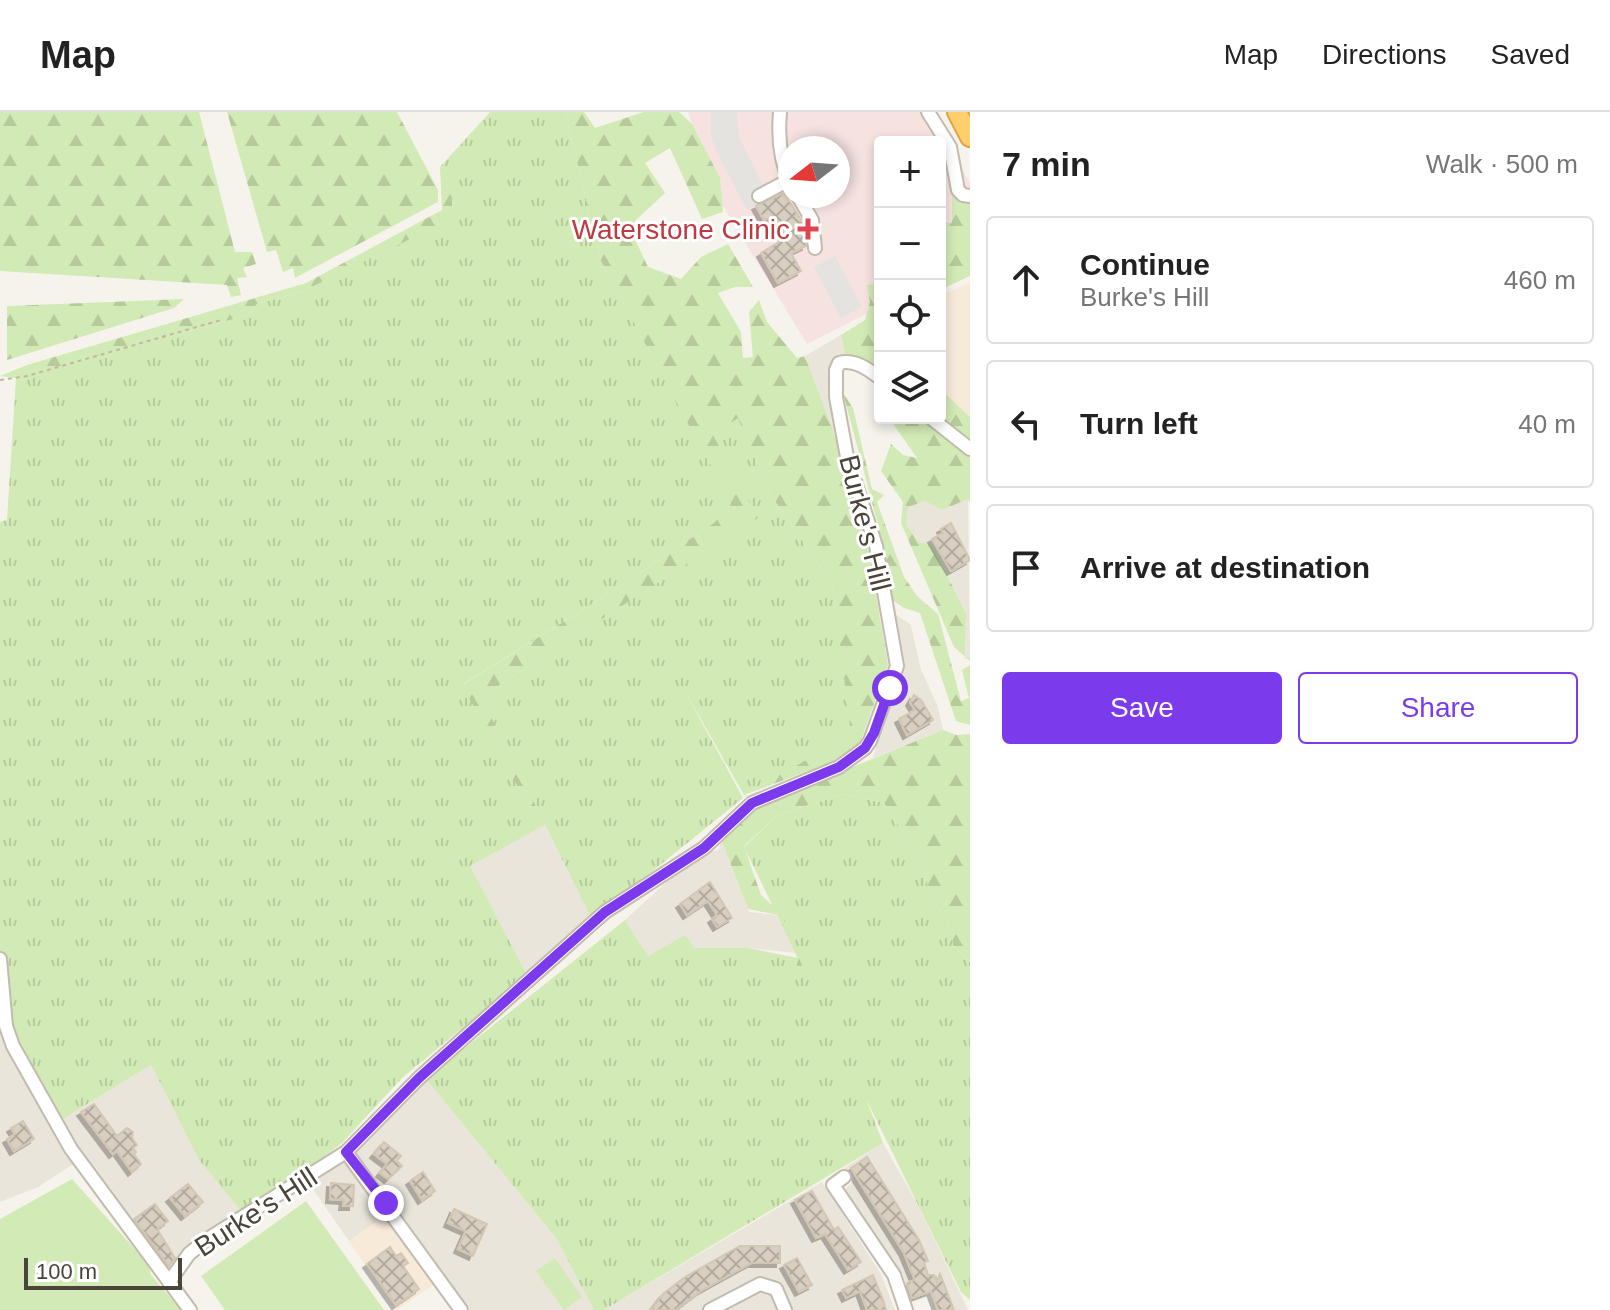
<!DOCTYPE html>
<meta charset="utf-8">
<style>
:root{--surface:#fff;--page:#f2f2f2;--text:#222;--muted:#767676;--line:#e0e0e0;--accent:#7c3aed}
body{margin:0;font-family:Arial,sans-serif;background:var(--page);color:var(--text)}
.controls{position:absolute;right:24px;top:24px;display:grid;overflow:hidden;border-radius:8px;box-shadow:0 4px 12px #0003}
.controls button{width:72px;height:72px;display:grid;place-items:center;padding:0;border:0;border-bottom:2px solid var(--line);background:var(--surface);color:var(--text);font:40px sans-serif}
.compass{position:absolute;left:778px;top:24px;width:72px;height:72px;border-radius:50%;background:var(--surface);box-shadow:0 4px 12px #0003;rotate:253deg}
.scale{position:absolute;left:24px;bottom:20px;width:158px;box-sizing:border-box;padding-left:8px;border:4px solid #4b4439;border-top:0;font-size:22px;line-height:28px;white-space:nowrap;color:#4b4439;-webkit-text-stroke:6px #fff;paint-order:stroke}
.stop{position:absolute;width:24px;height:24px;margin:-18px;border:6px solid #7c3aed;border-radius:50%;background:#fff}
.stop.end{background:#7c3aed;border-color:#fff;box-shadow:0 2px 8px #0008}
.list{margin:0;padding:0;list-style:none}
h2{display:flex;justify-content:space-between;align-items:center;height:104px;margin:0;padding:0 32px;font-size:34px}
h2 small{font-size:26px;font-weight:400;color:var(--muted)}
.list li{display:grid;grid-template-columns:52px 1fr auto;gap:24px;align-items:center;box-sizing:border-box;height:128px;margin:0 16px 16px;padding:0 16px;border:2px solid var(--line);border-radius:8px}
.list b{display:block;font-size:30px;white-space:nowrap}
.list p{margin:0;font-size:26px;white-space:nowrap;color:var(--muted)}
.list em{font-size:26px;font-style:normal;color:var(--muted)}
.actions{display:flex;gap:16px;padding:24px 32px}
.actions a{flex:1;padding:18px 0;border:2px solid var(--accent);border-radius:8px;text-align:center;font-size:28px;color:var(--accent)}
.actions .main{background:var(--accent);color:#fff}
.icon{flex:none;width:44px;height:44px;fill:none;stroke:currentColor;stroke-width:2;stroke-linecap:round;stroke-linejoin:round}
.map{position:relative;flex:none;width:970px;height:1198px;overflow:hidden}
header{display:flex;align-items:center;gap:48px;box-sizing:border-box;height:112px;padding:0 40px;background:var(--surface);border-bottom:2px solid var(--line)}
header strong{font-size:38px}
nav{display:flex;gap:44px;margin-inline-start:auto;font-size:28px}
main{display:flex}
aside{flex:1;background:var(--surface)}
.map>svg:first-child{display:block}
.residential{fill:#eae5da}
.commercial{fill:#f7ead8}
.medical{fill:#f6e3e0;fill-rule:evenodd}
.grass{fill:url(#grass-tufts)}
.forest{fill:url(#forest-firs)}
.pitch{fill:#d2eab5}
.parking{fill:#e5e3e0}
.building{fill:url(#building-cross-hatch);stroke:#d3c7b4;stroke-width:2;filter:url(#shadow)}
.lines{fill:none;stroke-linecap:round;stroke-linejoin:round}
.minor-casing{stroke:#c2bbae;stroke-width:16}
.highway-casing{stroke:#e0a43c;stroke-width:22}
.path{stroke:#c4b79f;stroke-width:2;stroke-dasharray:4 4;stroke-linecap:butt}
.minor{stroke:#fff;stroke-width:12}
.highway{stroke:#ffcf6e;stroke-width:18}
.route{stroke:#7c3aed;stroke-width:10}
.health-dot{fill:#e0444e;stroke:#fff;stroke-width:3}
.labels{text-anchor:middle;dominant-baseline:central;stroke-width:6;stroke-linejoin:round;paint-order:stroke}
.health-label{font-size:28px;fill:#be3a42;stroke:#fff;text-anchor:end}
.street-label{font-size:28px;fill:#4b4439;stroke:#fff}
</style>
<header>
<strong>Map</strong>
<nav><a>Map</a><a>Directions</a><a>Saved</a></nav>
</header>
<main>
<div class="map">
<svg width="970" height="1198" viewBox="0 0 970 1198">
<defs>
<pattern id="grass-tufts" width="24" height="20" patternUnits="userSpaceOnUse" patternTransform="scale(2)"><rect width="24" height="20" fill="#d2eab5"/><path d="M3 7l-1-3M5 7V3M7 7l1-3M15 17l-1-3M17 17v-4M19 17l1-3" fill="none" stroke="#b6ca9c"/></pattern>
<pattern id="forest-firs" width="22" height="20" patternUnits="userSpaceOnUse" patternTransform="scale(2)"><rect width="22" height="20" fill="#d2eab5"/><path d="M5 1l3.5 6h-7zM16 11l3.5 6h-7z" fill="#b6ca9c"/></pattern>
<pattern id="building-cross-hatch" width="8" height="8" patternUnits="userSpaceOnUse" patternTransform="scale(2)"><rect width="8" height="8" fill="#d8cfc1"/><path d="M0 0l8 8M0 8l8-8" fill="none" stroke="#b1aa9e"/></pattern>
<filter id="shadow"><feDropShadow dx="-4" dy="4" stdDeviation="0" flood-color="#0004"/></filter>
</defs>
<rect width="100%" height="100%" fill="#f6f3ec"/>
<g class="residential">
<polygon points="841,223 846,246 836,250 838,320 834,321 805,244"/>
<polygon points="968,387 970,546 965,547 966,500 932,433 919,430 906,414 907,395 925,389 942,398"/>
<polygon points="895,502 911,513 921,558 937,592 943,618 873,646 890,586 900,538"/>
<polygon points="545,713 592,808 529,867 469,754"/>
<polygon points="721,727 749,800 777,803 796,841 748,836 694,836 648,844 625,808 704,736 713,739 719,738"/>
<polygon points="0,919 6,921 75,1051 38,1075 0,1090"/>
<polygon points="151,953 199,1048 241,1099 230,1102 229,1106 197,1126 180,1140 177,1148 166,1156 58,1010"/>
<polygon points="426,967 556,1126 594,1198 469,1198 395,1093 353,1041"/>
<polygon points="883,1031 919,1095 968,1198 937,1198 931,1181 913,1188 910,1186 903,1162 845,1078 854,1068 844,1056"/>
<polygon points="345,1048 389,1101 349,1129 310,1073"/>
<polygon points="822,1070 881,1162 895,1198 604,1198"/>
</g>
<g class="commercial">
<polygon points="970,171 970,305 948,285 940,267 940,184"/>
<polygon points="389,1101 435,1172 397,1198 349,1129"/>
</g>
<path class="medical" d="M688 0H929L970 71V150L940 165V30H880V195L807 232 712 76ZM790 36H838V84H790Z"/>
<g class="grass">
<polygon points="490,0 565,0 601,149 732,392 715,410 624,472 463,572 526,690 542,709 481,585 757,406 713,323 738,305 769,380 833,474 852,623 744,683 682,574 743,686 592,808 545,713 470,754 529,867 455,922 402,966 342,1031 307,1058 241,1099 199,1048 151,953 58,1010 9,921 0,853 0,410 7,408 16,266 248,203 257,192 301,180 452,101 452,57 440,55"/>
<polygon points="844,682 884,691 919,745 932,785 953,819 953,833 970,850 970,1188 961,1180 866,987 883,1031 604,1198 594,1198 556,1126 426,967 625,808 648,844 685,823 694,836 748,836 798,846 744,735 779,702"/>
</g>
<g class="forest">
<polygon points="0,0 199,0 235,140 252,140 256,152 243,156 247,165 237,166 241,183 231,185 227,173 0,159"/>
<polygon points="227,0 397,0 438,78 438,90 295,166 293,156 283,160 276,138 267,140"/>
<polygon points="565,0 584,0 595,16 644,0 679,0 692,12 720,66 723,100 702,107 670,36 645,51 665,81 635,109 631,119 648,155 681,167 701,145 728,132 753,175 735,175 718,181 741,220 743,246 753,245 749,200 759,188 767,210 797,246 805,244 834,321 867,431 888,553 859,634 830,651 744,683 851,623 833,474 769,380 738,306 713,323 758,406 481,585 545,713 526,690 462,573 624,472 715,410 731,392 601,149"/>
<polygon points="440,55 452,57 452,101 435,115 301,180 257,192 248,203 16,266 0,264 27,253 306,171 442,98"/>
<polygon points="958,57 970,83 970,164 940,178 940,109 952,111 952,68"/>
<polygon points="880,171 880,260 846,246 841,223 865,208 870,190 867,173"/>
<polygon points="184,187 174,196 7,248 7,194"/>
<polygon points="940,277 970,305 970,334 940,306"/>
<polygon points="843,281 853,296 872,377 884,383 877,390 904,465 917,484 938,502 961,589 969,586 962,558 970,553 970,613 956,609 920,501 904,496 891,487 885,439"/>
<polygon points="889,306 923,306 970,344 970,391 968,387 942,398 925,389 908,395 906,413 919,430 932,433 966,501 965,546 970,546 970,549 954,535 901,411 903,390 881,359 891,332 903,343 917,346"/>
<polygon points="943,618 957,623 970,622 970,850 953,833 953,819 932,785 919,745 884,691 844,682 779,702 744,734 761,783 781,801 807,866 795,865 798,847 778,803 748,797 721,727 752,696"/>
</g>
<g class="pitch">
<polygon points="72,1067 149,1153 151,1163 181,1198 0,1198 0,1107"/>
<polygon points="306,1089 384,1198 225,1198 201,1164"/>
<polygon points="555,1146 582,1185 564,1198 536,1159"/>
</g>
<g class="parking">
<polygon points="711,0 737,0 739,25 769,86 747,98 715,37 711,23"/>
<polygon points="835,144 862,195 841,206 814,155"/>
</g>
<g class="building">
<polygon points="784,81 803,111 806,134 791,141 801,159 778,171 761,141 784,127 772,104 764,108 756,94"/>
<polygon points="951,411 970,448 951,459 932,427 943,421 941,417"/>
<polygon points="914,583 921,588 933,608 907,623 899,607 915,598 910,590"/>
<polygon points="710,770 732,806 717,815 712,807 717,803 708,789 687,803 680,792"/>
<polygon points="94,992 117,1024 127,1016 133,1020 132,1026 137,1033 133,1036 136,1040 134,1042 141,1052 132,1060 117,1039 113,1042 81,1000"/>
<polygon points="23,1009 34,1027 14,1039 7,1027 15,1022 11,1016"/>
<polygon points="384,1030 401,1044 397,1049 402,1054 388,1067 380,1061 387,1052 374,1042"/>
<polygon points="867,1045 919,1128 928,1149 924,1150 928,1163 934,1163 937,1170 940,1162 954,1198 938,1198 931,1179 912,1186 907,1171 915,1168 904,1141 851,1056"/>
<polygon points="423,1060 435,1079 422,1088 410,1069"/>
<polygon points="331,1071 354,1073 353,1094 343,1094 344,1088 330,1087"/>
<polygon points="188,1072 203,1090 185,1104 170,1086"/>
<polygon points="812,1079 834,1118 838,1115 861,1150 848,1158 825,1122 816,1126 795,1088"/>
<polygon points="155,1092 168,1109 157,1117 175,1146 169,1154 134,1107"/>
<polygon points="454,1097 487,1112 473,1144 458,1137 466,1119 448,1111"/>
<polygon points="740,1134 780,1134 780,1151 751,1151 702,1178 675,1198 651,1198 663,1182 685,1165"/>
<polygon points="390,1135 396,1144 401,1141 408,1151 403,1154 419,1177 396,1193 367,1152"/>
<polygon points="797,1146 812,1173 799,1180 784,1153"/>
<polygon points="873,1163 883,1188 886,1198 867,1198 860,1179 846,1186 842,1178"/>
</g>
<g class="lines">
<defs>
<g id="minor">
<path d="M780 0C778 23 780 49 790 70"/>
<polyline points="928,0 950,35 958,78 963,83 970,84"/>
<polyline points="759,84 789,68"/>
<polyline points="798,84 812,108 815,136"/>
<polyline points="931,306 970,337"/>
<polyline points="0,847 6,914 13,934 71,1037 190,1198"/>
<polyline points="346,1040 461,1198"/>
<polyline points="844,1065 833,1073 894,1163 906,1198"/>
<path d="M169 1170 189 1142 206 1128 346 1040 419 966 605 800 704 736 752 691 839 655 865 636 870 629 897 554 876 434 847 345 836 285V258L839 251C855 247 868 257 880 266"/>
<polyline points="710,1198 760,1172 776,1177 785,1198"/>
</g>
<polyline id="highway" points="957,0 970,25"/>
</defs>
<use href="#minor" class="minor-casing"/>
<use href="#highway" class="highway-casing"/>
<polyline class="path" points="0,268 27,264 221,208"/>
<use href="#minor" class="minor"/>
<use href="#highway" class="highway"/>
</g>
<g class="lines">
<polyline class="route" points="386,1091 346,1040 419,966 605,800 704,736 752,691 839,655 865,636 874,621 890,576"/>
</g>
<path class="health-dot" d="M804 105h8v8h8v8h-8v8h-8v-8h-8v-8h8z"/>
<g class="labels">
<g class="health-label">
<text x="790" y="117">Waterstone Clinic</text>
</g>
<g class="street-label">
<text transform="translate(865 411) rotate(76)">Burke's Hill</text>
<text transform="translate(256 1100) rotate(-33)">Burke's Hill</text>
</g>
</g>
</svg>
<div class="controls">
<button>+</button>
<button>−</button>
<button><svg class="icon" aria-label="locate" viewBox="0 0 24 24"><circle cx="12" cy="12" r="6"/><path d="M12 2v4M12 18v4M2 12h4M18 12h4"/></svg></button>
<button><svg class="icon" aria-label="layers" viewBox="0 0 24 24"><path d="M12 4l9 5-9 5-9-5zM3 14l9 5 9-5"/></svg></button>
</div>
<svg class="compass" viewBox="-18 -18 36 36"><path d="M0-13l5 13h-10z" fill="#e53935"/><path d="M0 13l5-13h-10z" fill="#767676"/></svg>
<div class="scale">100 m</div>
<div class="stop" style="left:890px;top:576px"></div>
<div class="stop end" style="left:386px;top:1091px"></div>
</div>
<aside>
<h2>7 min<small>Walk · 500 m</small></h2>
<ul class="list">
<li><svg class="icon" aria-label="ahead" viewBox="0 0 24 24"><path d="M12 20V5M6 11l6-6 6 6"/></svg><div><b>Continue</b><p>Burke's Hill</p></div><em>460 m</em></li>
<li><svg class="icon" aria-label="left" viewBox="0 0 24 24"><path d="M17 20v-9H6M10 6l-5 5 5 5"/></svg><div><b>Turn left</b></div><em>40 m</em></li>
<li><svg class="icon" aria-label="arrive" viewBox="0 0 24 24"><path d="M6 21V4h12l-3 4 3 4H6"/></svg><div><b>Arrive at destination</b></div></li>
</ul>
<div class="actions"><a class="main">Save</a><a>Share</a></div>
</aside>
</main>
